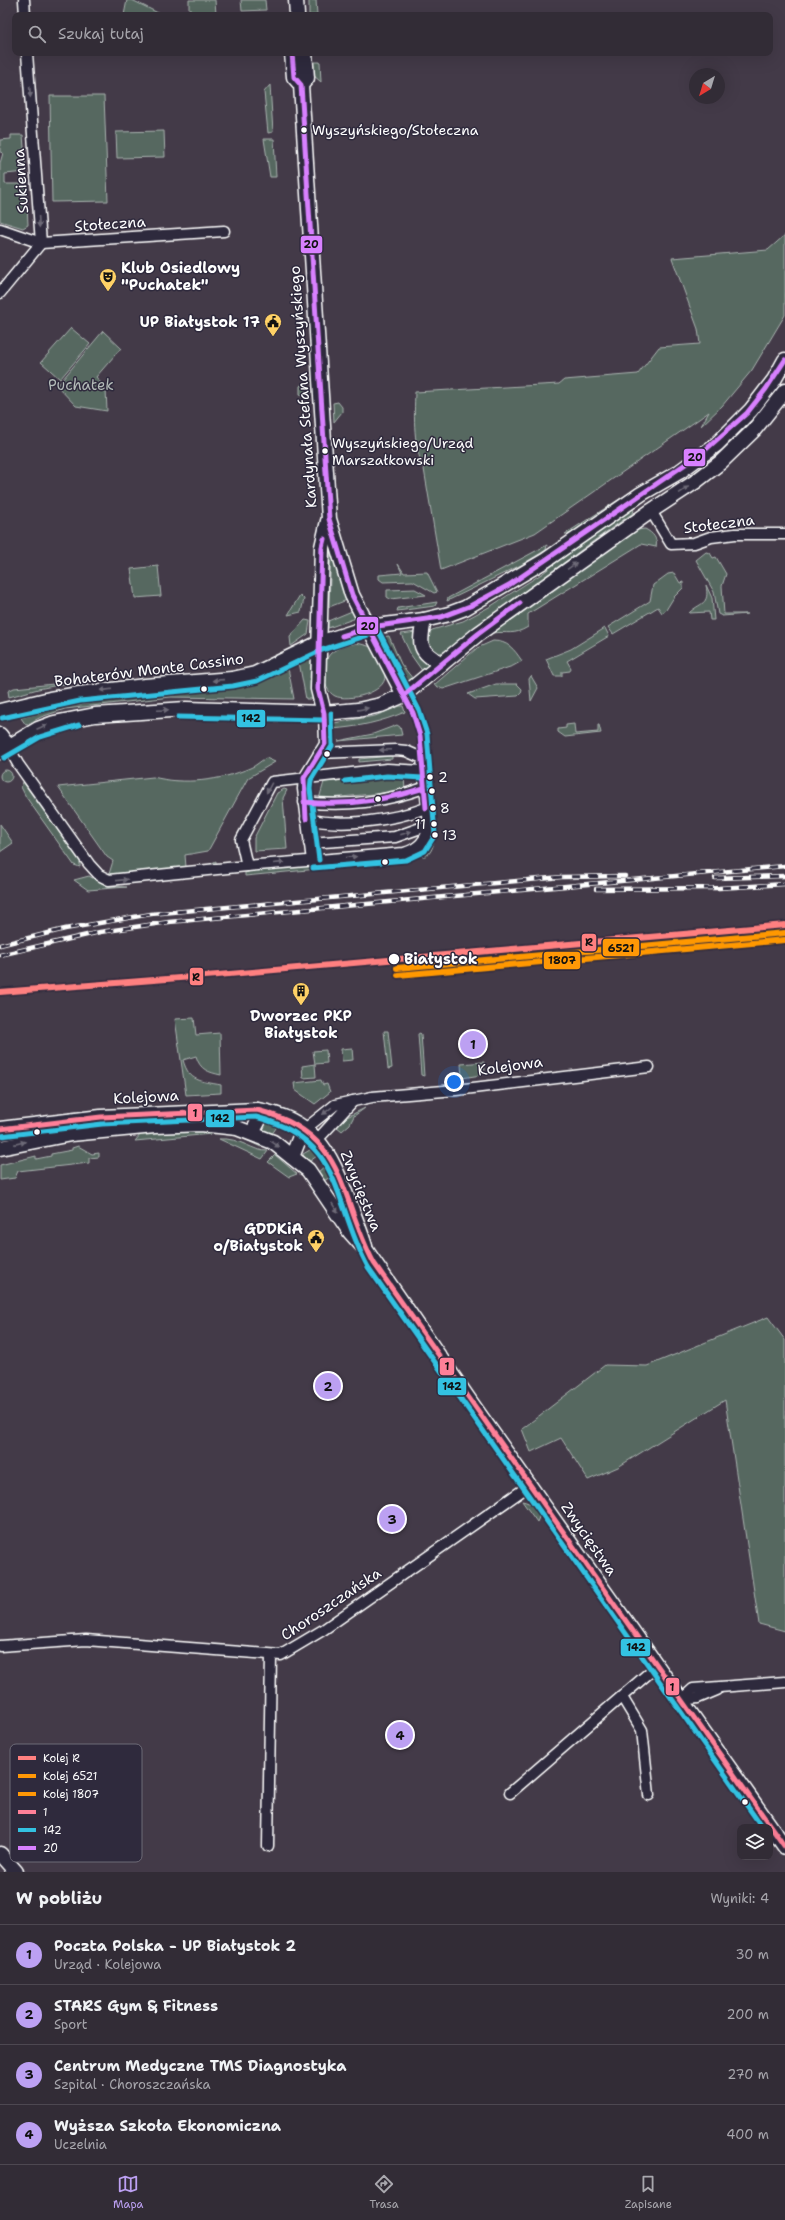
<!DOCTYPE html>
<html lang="pl">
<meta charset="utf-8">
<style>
:root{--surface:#322c36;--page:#3d3842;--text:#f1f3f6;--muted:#a8a7ad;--line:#4d4851;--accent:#bca0f2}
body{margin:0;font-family:"Shantell Sans",sans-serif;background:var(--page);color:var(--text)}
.controls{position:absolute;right:12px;bottom:12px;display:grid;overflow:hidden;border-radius:8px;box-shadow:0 4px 16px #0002}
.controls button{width:36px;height:36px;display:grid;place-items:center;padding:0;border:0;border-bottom:1px solid var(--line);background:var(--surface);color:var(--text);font:20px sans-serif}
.compass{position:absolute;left:689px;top:68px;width:36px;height:36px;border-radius:50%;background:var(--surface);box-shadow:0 4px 16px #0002;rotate:218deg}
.you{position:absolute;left:454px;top:1082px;width:14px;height:14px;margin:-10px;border:3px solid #fff;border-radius:50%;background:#1a73e8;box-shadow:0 0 0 6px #1a73e833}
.badge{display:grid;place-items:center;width:26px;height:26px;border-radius:50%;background:var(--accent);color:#111;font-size:13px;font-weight:700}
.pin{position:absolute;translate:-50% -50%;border:2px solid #fff;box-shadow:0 1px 4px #0006}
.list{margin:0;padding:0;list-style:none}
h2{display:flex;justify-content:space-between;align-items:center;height:52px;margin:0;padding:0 16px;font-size:17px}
h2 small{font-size:13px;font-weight:400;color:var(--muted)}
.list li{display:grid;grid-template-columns:26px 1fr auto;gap:12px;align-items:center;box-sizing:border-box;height:60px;padding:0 16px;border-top:1px solid var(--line)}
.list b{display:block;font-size:15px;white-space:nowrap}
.list p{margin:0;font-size:13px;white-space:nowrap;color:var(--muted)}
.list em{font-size:13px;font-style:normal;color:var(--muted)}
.icon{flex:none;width:22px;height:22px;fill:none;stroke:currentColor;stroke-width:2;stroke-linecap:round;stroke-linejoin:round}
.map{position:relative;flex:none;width:785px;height:1872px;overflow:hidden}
.search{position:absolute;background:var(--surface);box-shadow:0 4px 16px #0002;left:12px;right:12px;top:12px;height:44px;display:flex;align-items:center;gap:10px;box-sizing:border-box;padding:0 14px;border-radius:8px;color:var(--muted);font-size:15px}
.sheet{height:292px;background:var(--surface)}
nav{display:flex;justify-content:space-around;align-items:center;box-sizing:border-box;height:56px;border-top:1px solid var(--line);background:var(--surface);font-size:11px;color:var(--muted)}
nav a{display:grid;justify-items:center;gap:2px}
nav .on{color:var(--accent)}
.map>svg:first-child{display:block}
.green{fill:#566861;stroke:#aab4b0}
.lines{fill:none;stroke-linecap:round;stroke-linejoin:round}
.street-casing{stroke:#fff;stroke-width:13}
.secondary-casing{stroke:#fff;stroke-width:17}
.street{stroke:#2f2a3d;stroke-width:10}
.secondary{stroke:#2f2a3d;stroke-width:14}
.rail-casing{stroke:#fff;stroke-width:4.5}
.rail{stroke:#2f2a3d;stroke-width:3;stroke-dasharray:9;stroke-linecap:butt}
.bus-1-casing{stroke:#2f2a3d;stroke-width:8}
.bus-2-casing{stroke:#2f2a3d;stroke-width:8}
.bus-3-casing{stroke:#2f2a3d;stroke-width:8}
.bus-1{stroke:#ff8098;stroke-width:5}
.bus-2{stroke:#33c2e2;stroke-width:5}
.bus-3{stroke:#d880ff;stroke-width:5}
.rail-1-casing{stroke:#2f2a3d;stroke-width:9}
.rail-2-casing{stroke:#2f2a3d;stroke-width:9}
.rail-3-casing{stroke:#2f2a3d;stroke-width:9}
.rail-1{stroke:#ff8080;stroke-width:6}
.rail-2{stroke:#ff9806;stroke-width:6}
.rail-3{stroke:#ff9806;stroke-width:6}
.oneway{fill:#6d6a77}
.bus-dot{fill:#fff;stroke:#2f2a3d;stroke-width:1.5}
.labels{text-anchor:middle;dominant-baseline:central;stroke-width:3;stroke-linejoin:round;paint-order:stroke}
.bus-label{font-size:14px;fill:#fff;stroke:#2f2a3d;text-anchor:start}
.street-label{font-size:15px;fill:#fff;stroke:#2f2a3d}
.poi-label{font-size:15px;font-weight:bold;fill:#fff;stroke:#2f2a3d;text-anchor:end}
.park-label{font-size:15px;fill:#b3bbb8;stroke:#2f2a3d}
.stop-label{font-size:15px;font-weight:bold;fill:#fff;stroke:#2f2a3d;text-anchor:start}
.key{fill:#2f2a3d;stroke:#6d6a77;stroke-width:1}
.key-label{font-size:11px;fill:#fff}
.line-badge{stroke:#2f2a3d;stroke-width:1.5}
.pale-badge-label{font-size:11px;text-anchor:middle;font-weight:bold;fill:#111}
</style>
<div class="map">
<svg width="785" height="1872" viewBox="0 0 785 1872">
<rect width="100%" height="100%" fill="#433a48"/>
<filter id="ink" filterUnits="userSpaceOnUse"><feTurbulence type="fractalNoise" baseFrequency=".025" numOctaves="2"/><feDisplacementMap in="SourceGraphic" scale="8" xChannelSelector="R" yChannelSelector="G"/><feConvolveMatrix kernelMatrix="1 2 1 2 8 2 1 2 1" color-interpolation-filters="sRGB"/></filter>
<g filter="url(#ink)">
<g class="green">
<polygon points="127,0 132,0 158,13 187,13 190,15 124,15"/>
<polygon points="189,0 215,0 216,15 198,15 189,9"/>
<polygon points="241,0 265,0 266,10 242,11"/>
<polygon points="309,0 316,0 317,15 309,15"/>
<polygon points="312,62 320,62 321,82 313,75"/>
<polygon points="270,85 273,132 268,133 264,92"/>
<polygon points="50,96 104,96 108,201 52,202"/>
<polygon points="164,131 165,157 117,158 116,132"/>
<polygon points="11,135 23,135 26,172 5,174 5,184 26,184 28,225 23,228 0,221 0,163 3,153 0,152 0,140 11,139"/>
<polygon points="264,139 274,139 276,177 270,177"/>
<path d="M785 235V315L752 370 722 406 701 426 709 412 535 533 441 570 424 469C413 445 414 418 415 392L559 384 564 380 638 374 659 347 700 344 698 329 672 258 768 250Z"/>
<polygon points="71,328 90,344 60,379 41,362"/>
<polygon points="103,331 121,348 96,377 106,389 107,411 76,406 57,386"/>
<polygon points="307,379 309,396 308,398 300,394 300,386"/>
<polygon points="338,402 342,407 342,412 334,422 333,403"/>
<polygon points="632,491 636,491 571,534 565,534"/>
<path d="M631 509 634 510 633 513C569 557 509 605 446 651L437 654 429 650 427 635 432 630 463 621 491 606 543 573 577 546Z"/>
<path d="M645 529C653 533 658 539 656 547L641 544 528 614V627C513 636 508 631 492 633L491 631 637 530Z"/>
<polygon points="547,545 546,550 521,565 447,601 448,598"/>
<polygon points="331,549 347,600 329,607"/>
<polygon points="706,552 710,553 713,558 716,557 726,574 722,586 724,614 748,614 722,616 718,614 714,592 696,560"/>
<polygon points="398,564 404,573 427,572 437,592 434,593 413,581 383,582 379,579 379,575 402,573"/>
<polygon points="158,566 161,596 135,598 131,569"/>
<polygon points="674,573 680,583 683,582 683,588 674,597 666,610 662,613 658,607 613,634 608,627 650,601 653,585 668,574"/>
<path d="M706 585 712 598 714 620H710L709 612 689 613C700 602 710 606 706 585Z"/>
<polygon points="415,589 426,595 390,599 387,597 387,590"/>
<polygon points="300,595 304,599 301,612 288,615"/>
<polygon points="437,602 435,606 397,611 398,608"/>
<polygon points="352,611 356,618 328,628 328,621"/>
<polygon points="305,620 310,621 308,634 291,646 290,637"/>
<polygon points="605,628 609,636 567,661 571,668 570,671 562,672 562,676 554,676 546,659 571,649"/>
<polygon points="416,632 432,664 423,672 411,655 401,634"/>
<polygon points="389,636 401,664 413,679 407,683 381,637"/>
<path d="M493 641C508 641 514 649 522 661L513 666 443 689 434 685 477 648Z"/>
<path d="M357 643 372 647C376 655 385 666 385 675 387 693 347 702 335 696 321 689 321 663 331 653 338 647 349 645 357 643Z"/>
<polygon points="313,655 313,699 306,699 299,662"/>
<polygon points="288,668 294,699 171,697 65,709 41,717 26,725 21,718 65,707 143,696 249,686"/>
<polygon points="531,676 538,688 531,701 529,679"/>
<polygon points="74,682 38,689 9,697 8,691 14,688"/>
<polygon points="496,684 517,684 522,689 521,693 518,696 475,699 468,694"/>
<path d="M400 706H403L405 712C381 722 358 727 332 729V725L334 723 375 716Z"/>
<polygon points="574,724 575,734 598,732 598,725 599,725 601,733 565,737 558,732 558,729 566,728 566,725"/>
<polygon points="397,725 400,727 402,735 338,741 373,734"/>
<polygon points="392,756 392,759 359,762 359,759"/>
<path d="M266 758 275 762 248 778 208 851 185 855 186 867 208 865 216 861V866L117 875 109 874 113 861 107 857 58 787 153 777C184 785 220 781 250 768 256 766 260 761 266 758Z"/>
<circle cx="6" cy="776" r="6"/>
<polygon points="397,775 404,776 405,791 319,799 324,782"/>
<polygon points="23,782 80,862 80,867 74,865 26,797 21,787"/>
<polygon points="284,789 287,790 283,798 287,849 254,851 254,838 277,793"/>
<polygon points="0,824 13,843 0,852"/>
<path d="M433 834H435C435 843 430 863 417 854L429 843Z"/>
<polygon points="411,856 409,861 331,868 328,864"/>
<polygon points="321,864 318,869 245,876 245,871"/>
<polygon points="89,876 107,886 127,887 88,890 74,880"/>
<path d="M194 1018 196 1035 220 1033 221 1075C208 1072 200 1070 196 1056L183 1060C189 1082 201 1081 221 1085V1093L186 1095 175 1019Z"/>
<polygon points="384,1031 388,1031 392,1068 388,1069"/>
<polygon points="420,1033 421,1034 424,1076 421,1075 418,1034"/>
<polygon points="352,1048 353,1060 342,1061 341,1049"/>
<polygon points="326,1050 327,1063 315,1064 316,1077 303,1078 302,1066 315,1064 313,1051"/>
<polygon points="484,1062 485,1070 481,1075 462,1078 461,1064"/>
<polygon points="321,1080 323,1085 327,1084 330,1092 315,1104 295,1090 294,1083"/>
<polygon points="365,1108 354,1116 350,1124 342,1131 336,1126 347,1117"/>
<polygon points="262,1118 280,1122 272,1134 261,1129"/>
<polygon points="206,1130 233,1133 266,1144 261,1147 233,1134 223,1133 135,1141 141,1134"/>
<path d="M219 1139C240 1137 253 1152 268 1151L262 1159Z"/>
<polygon points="78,1146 92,1154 99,1153 99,1157 89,1158 89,1163 18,1171 15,1178 0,1180 0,1165 36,1156 36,1159 51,1156 51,1154 72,1150 72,1148"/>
<polygon points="315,1147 321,1153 306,1164 303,1154"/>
<polygon points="275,1155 297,1174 289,1177 268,1162"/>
<polygon points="328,1163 332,1176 322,1182 316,1174"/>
<polygon points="768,1317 785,1340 785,1631 759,1624 725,1400 618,1467 588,1480 561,1438 531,1452 522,1429 605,1365 647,1366"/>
<path d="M522 1501C532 1503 535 1507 540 1515L537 1522Z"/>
</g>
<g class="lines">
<defs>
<g id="street">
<polyline points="24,0 25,15"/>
<polyline points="0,229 41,243 224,231"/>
<polyline points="0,293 41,243 27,53"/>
<polyline points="651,511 671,544 694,543 711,537 735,534 785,534"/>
<path d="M8 746 18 764 89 864 99 875 109 880 247 866 404 853C419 849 427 840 429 825L422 758 406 751 396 750 319 753"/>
<path d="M304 802C347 807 383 802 424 788"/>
<path d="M306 819C342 827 391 821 426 808"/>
<polyline points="309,843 395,837 429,825"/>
<polyline points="312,861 303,789 304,778 325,744 324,713"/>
<polyline points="247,866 241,840 272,782 387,769 423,771"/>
<polyline points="305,1129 335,1105 372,1097 456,1090 649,1067"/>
<polyline points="317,1140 353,1101"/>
<polyline points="0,1646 86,1640 281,1655 323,1630 530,1485"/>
<polyline points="622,1697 642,1730 649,1795"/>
<polyline points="681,1700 693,1689 785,1682"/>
<polyline points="681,1700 698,1698 717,1690"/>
<polyline points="510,1793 657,1666"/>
<polyline points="268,1846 271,1655"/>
</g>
<g id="secondary">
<polyline points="296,0 297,15"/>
<polyline points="292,53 294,77 301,85 329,519 352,595 404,695"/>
<polyline points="301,85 307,78 305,53"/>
<path d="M424 620C419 645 418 651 442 664"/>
<polyline points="0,711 50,699 79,694 145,686 232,679 255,674 319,643 369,627 424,620 449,614 465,608 546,560 641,494 679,472 717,444 751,410 774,380 785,360"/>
<polyline points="324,713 318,689 322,547 328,521"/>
<polyline points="0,735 8,746"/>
<polyline points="0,752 38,729 54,723 95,715 186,709 324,713 358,710 381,705 404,695 478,634 651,511 695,482 721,462 754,430 785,391"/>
<path d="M0 1129 101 1117 257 1110C313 1119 330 1151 348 1200 354 1215 360 1230 365 1246"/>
<polyline points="252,1133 258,1122 257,1110"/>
<polyline points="0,1148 71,1134 155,1126 200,1124 237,1128 273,1142 308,1170 350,1232 366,1250 472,1404 785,1847"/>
<polyline points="292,1157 301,1134 305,1129"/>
<polyline points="0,1854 16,1872"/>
</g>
</defs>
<use href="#street" class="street-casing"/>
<use href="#secondary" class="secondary-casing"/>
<use href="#street" class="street"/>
<use href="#secondary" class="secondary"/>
<defs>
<g id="rail">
<polyline points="715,878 785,876"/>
<polyline points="596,889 719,888 785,884"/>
<polyline points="0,945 65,929 151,914 562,877 625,876"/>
<polyline points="0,955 100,932 169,922 785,866"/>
</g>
</defs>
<use href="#rail" class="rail-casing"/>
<use href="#rail" class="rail"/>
<defs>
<path id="bus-1" d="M0 1129 101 1117 257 1110C349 1134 337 1194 374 1263L785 1847"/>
<g id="bus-2">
<polyline points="178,717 324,720"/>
<polyline points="2,718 80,701 233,686 257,681 322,650 371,634"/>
<polyline points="4,758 40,737 79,725"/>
<polyline points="345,781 387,776 423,778"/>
<polyline points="319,860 310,789 311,780 332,746 331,713"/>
<polyline points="313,868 406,860 425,851 435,835 427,734 419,710 375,624"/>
<path d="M1 1136 102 1124 256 1117C345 1140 332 1202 368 1267L762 1827"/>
</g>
<g id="bus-3">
<polyline points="292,53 294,77 301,85 329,519 352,595 413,713 420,736 426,808"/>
<polyline points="342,636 371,627 441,617 470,606 509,585 703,452 747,413 766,389 785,360"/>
<polyline points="404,695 478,634 520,603"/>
<path d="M304 802C346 806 384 801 424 788"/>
<polyline points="306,819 304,778 325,744 324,713 318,689 322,547 324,539"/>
</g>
</defs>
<use href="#bus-1" class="bus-1-casing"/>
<use href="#bus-2" class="bus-2-casing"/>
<use href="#bus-3" class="bus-3-casing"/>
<use href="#bus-1" class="bus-1"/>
<use href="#bus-2" class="bus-2"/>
<use href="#bus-3" class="bus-3"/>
<defs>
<polyline id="rail-1" points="0,992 218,975 785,925"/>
<polyline id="rail-2" points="397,968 785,933"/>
<polyline id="rail-3" points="398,975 785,940"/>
</defs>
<use href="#rail-1" class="rail-1-casing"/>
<use href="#rail-2" class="rail-2-casing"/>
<use href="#rail-3" class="rail-3-casing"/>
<use href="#rail-1" class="rail-1"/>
<use href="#rail-2" class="rail-2"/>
<use href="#rail-3" class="rail-3"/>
</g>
<defs><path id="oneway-solid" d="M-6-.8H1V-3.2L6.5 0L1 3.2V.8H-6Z"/></defs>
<g class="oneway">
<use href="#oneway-solid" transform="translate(30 92) rotate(86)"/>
<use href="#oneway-solid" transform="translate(39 222) rotate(86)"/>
<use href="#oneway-solid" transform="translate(684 490) rotate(-35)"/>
<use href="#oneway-solid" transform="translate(572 566) rotate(-35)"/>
<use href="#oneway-solid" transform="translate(218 680) rotate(176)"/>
<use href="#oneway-solid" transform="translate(106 690) rotate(173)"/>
<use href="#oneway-solid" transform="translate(363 709) rotate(-11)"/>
<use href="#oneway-solid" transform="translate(163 710) rotate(-2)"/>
<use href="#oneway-solid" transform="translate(42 727) rotate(-23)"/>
<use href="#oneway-solid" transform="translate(385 750) rotate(178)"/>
<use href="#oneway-solid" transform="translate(269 788) rotate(118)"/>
<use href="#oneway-solid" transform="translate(406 833) rotate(-18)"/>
<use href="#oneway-solid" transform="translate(351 857) rotate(-5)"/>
<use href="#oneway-solid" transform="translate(279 863) rotate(-5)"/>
<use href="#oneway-solid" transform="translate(122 880) rotate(-6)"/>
<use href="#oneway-solid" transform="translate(327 1111) rotate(142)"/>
<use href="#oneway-solid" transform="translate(20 1143) rotate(-13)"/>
<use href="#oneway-solid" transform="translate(275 1144) rotate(34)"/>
<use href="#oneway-solid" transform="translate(335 1208) rotate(58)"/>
</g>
</g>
<defs>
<symbol id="theatre-pin" viewBox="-11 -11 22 30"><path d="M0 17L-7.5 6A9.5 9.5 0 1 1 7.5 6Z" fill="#ffd166" stroke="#2f2a3d"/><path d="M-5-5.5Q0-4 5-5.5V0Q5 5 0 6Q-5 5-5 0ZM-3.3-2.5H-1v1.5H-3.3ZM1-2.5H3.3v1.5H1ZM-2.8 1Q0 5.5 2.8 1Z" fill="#111"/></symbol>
<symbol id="civic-pin" viewBox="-11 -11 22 30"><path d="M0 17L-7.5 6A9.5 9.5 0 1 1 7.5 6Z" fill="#ffd166" stroke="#2f2a3d"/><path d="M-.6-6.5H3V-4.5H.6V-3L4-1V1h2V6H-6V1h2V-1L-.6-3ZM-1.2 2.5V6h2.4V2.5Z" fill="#111"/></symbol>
<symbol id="building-pin" viewBox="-11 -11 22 30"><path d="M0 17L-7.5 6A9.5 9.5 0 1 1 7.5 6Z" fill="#ffd166" stroke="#2f2a3d"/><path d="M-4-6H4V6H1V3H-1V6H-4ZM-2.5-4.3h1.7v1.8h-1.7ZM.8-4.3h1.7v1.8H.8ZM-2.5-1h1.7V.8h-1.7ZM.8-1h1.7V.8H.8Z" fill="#111"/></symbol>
</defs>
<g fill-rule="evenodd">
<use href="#theatre-pin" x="98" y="267" width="20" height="27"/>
<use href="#civic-pin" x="263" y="312" width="20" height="27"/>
<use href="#building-pin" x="291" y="981" width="20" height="27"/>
<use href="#civic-pin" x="306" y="1228" width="20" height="27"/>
</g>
<g class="bus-dot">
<circle cx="304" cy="130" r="3.5"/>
<circle cx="325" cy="451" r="3.5"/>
<circle cx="204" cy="689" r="3.5"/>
<circle cx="327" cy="754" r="3.5"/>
<circle cx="430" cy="777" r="3.5"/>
<circle cx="432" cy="791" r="3.5"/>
<circle cx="378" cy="799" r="3.5"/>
<circle cx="433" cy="808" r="3.5"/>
<circle cx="434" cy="824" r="3.5"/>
<circle cx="435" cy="835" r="3.5"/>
<circle cx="385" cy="862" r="3.5"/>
<circle cx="394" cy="959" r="6"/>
<circle cx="37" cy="1132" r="3.5"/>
<circle cx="745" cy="1802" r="3.5"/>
</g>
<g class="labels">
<g class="bus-label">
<text x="312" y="130">Wyszyńskiego/Stołeczna</text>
<text x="332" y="443">Wyszyńskiego/Urząd<tspan x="332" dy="17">Marszałkowski</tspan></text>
<text x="438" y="777">2</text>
<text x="440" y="808">8</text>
<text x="426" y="824" text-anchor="end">11</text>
<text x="442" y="835">13</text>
</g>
<g class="street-label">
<text transform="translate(21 181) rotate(-94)">Sukienna</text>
<text transform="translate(110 224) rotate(-4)">Stołeczna</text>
<text transform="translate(303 387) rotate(-94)">Kardynała Stefana Wyszyńskiego</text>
<text transform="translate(719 524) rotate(-7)">Stołeczna</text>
<text transform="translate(149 670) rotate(-7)">Bohaterów Monte Cassino</text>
<text transform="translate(510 1066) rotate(-8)">Kolejowa</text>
<text transform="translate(146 1097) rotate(-3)">Kolejowa</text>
<text transform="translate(361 1191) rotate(68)">Zwycięstwa</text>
<text transform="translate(589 1539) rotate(55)">Zwycięstwa</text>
<text transform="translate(331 1604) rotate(-34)">Choroszczańska</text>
</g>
<g class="poi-label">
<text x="121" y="268" text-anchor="start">Klub Osiedlowy<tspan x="121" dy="17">"Puchatek"</tspan></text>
<text x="260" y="322">UP Białystok 17</text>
<text x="301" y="1016" text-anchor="middle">Dworzec PKP<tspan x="301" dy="17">Białystok</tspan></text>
<text x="303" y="1229">GDDKiA<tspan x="303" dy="17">o/Białystok</tspan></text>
</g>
<g class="park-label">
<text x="81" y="385">Puchatek</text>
</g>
<g class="stop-label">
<text x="404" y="959">Białystok</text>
</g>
</g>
<rect x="10" y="1744" width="132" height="118" rx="6" class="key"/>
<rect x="18" y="1756" width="18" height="4" fill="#ff8080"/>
<rect x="18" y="1774" width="18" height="4" fill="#ff9806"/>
<rect x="18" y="1792" width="18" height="4" fill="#ff9806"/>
<rect x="18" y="1810" width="18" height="4" fill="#ff8098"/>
<rect x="18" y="1828" width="18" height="4" fill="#33c2e2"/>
<rect x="18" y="1846" width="18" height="4" fill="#d880ff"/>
<g class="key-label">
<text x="43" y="1762">Kolej R</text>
<text x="43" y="1780">Kolej 6521</text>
<text x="43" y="1798">Kolej 1807</text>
<text x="43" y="1816">1</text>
<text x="43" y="1834">142</text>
<text x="43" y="1852">20</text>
</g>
<g class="line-badge">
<rect x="300" y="235" width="23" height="19" rx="4" fill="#d880ff"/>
<rect x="683" y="448" width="23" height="19" rx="4" fill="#d880ff"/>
<rect x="356" y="616" width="23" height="19" rx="4" fill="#d880ff"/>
<rect x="236" y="709" width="30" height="19" rx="4" fill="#33c2e2"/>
<rect x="581" y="933" width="16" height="19" rx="4" fill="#ff8080"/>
<rect x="602" y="938" width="38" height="19" rx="4" fill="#ff9806"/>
<rect x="543" y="951" width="38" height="19" rx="4" fill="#ff9806"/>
<rect x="189" y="967" width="15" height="19" rx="4" fill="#ff8080"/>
<rect x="187" y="1103" width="16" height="19" rx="4" fill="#ff8098"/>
<rect x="205" y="1109" width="30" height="19" rx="4" fill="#33c2e2"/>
<rect x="439" y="1357" width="16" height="19" rx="4" fill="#ff8098"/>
<rect x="437" y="1377" width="30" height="19" rx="4" fill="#33c2e2"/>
<rect x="620" y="1638" width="31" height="19" rx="4" fill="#33c2e2"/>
<rect x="665" y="1677" width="15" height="19" rx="4" fill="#ff8098"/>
</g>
<g class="pale-badge-label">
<text x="311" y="248">20</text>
<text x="695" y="461">20</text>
<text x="368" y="630">20</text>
<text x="251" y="722">142</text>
<text x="589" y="946">R</text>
<text x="621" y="952">6521</text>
<text x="562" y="964">1807</text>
<text x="196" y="981">R</text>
<text x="195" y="1117">1</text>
<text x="220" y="1122">142</text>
<text x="447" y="1370">1</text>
<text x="452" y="1390">142</text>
<text x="636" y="1651">142</text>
<text x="672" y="1691">1</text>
</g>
</svg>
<div class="controls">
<button><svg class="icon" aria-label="layers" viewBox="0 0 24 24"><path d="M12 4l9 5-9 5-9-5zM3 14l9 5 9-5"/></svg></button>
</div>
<svg class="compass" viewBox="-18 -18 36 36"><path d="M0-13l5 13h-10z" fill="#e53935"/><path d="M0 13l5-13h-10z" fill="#a8a7ad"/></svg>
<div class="you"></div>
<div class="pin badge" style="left:473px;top:1044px">1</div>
<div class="pin badge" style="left:328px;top:1386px">2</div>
<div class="pin badge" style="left:392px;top:1519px">3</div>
<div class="pin badge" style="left:400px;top:1735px">4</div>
<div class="search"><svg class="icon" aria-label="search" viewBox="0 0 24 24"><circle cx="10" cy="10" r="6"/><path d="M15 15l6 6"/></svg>Szukaj tutaj</div>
</div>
<section class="sheet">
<h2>W pobliżu<small>Wyniki: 4</small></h2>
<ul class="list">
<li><span class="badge">1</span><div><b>Poczta Polska - UP Białystok 2</b><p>Urząd · Kolejowa</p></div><em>30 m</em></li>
<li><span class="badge">2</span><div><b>STARS Gym &amp; Fitness</b><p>Sport</p></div><em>200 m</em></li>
<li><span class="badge">3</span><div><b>Centrum Medyczne TMS Diagnostyka</b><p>Szpital · Choroszczańska</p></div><em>270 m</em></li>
<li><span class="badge">4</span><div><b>Wyższa Szkoła Ekonomiczna</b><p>Uczelnia</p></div><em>400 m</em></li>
</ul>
</section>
<nav>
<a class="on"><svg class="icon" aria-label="map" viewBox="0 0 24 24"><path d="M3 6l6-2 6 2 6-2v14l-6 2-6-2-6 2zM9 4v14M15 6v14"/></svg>Mapa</a>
<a><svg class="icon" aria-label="directions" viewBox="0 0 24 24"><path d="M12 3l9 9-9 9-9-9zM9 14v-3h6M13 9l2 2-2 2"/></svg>Trasa</a>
<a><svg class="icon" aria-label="saved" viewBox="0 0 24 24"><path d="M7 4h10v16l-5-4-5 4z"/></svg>Zapisane</a>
</nav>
